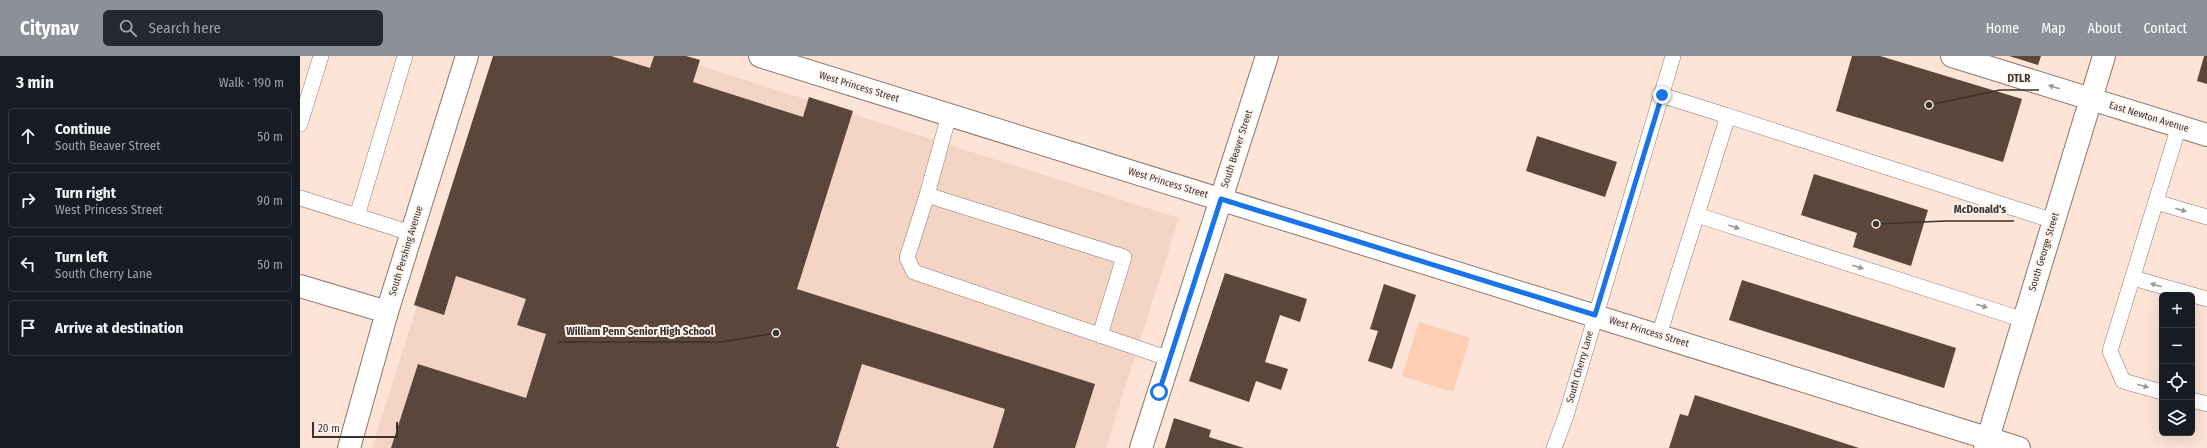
<!DOCTYPE html>
<meta charset="utf-8">
<style>
:root{--surface:#171b24;--page:#242831;--text:#f1f3f6;--muted:#9ea1a6;--line:#363941;--accent:#8c9099}
body{margin:0;font-family:"Fira Sans Condensed",sans-serif;background:var(--page);color:var(--text)}
.controls{position:absolute;right:12px;bottom:12px;display:grid;overflow:hidden;border-radius:6px;box-shadow:0 4px 16px #0002}
.controls button{width:36px;height:36px;display:grid;place-items:center;padding:0;border:0;border-bottom:1px solid var(--line);background:var(--surface);color:var(--text);font:20px sans-serif}
.scale{position:absolute;left:12px;bottom:10px;width:86px;box-sizing:border-box;padding-left:4px;border:2px solid #3b322d;border-top:0;font-size:11px;line-height:14px;white-space:nowrap;color:#3b322d;-webkit-text-stroke:3px #fff5f0;paint-order:stroke}
.stop{position:absolute;width:12px;height:12px;margin:-9px;border:3px solid #1a73e8;border-radius:50%;background:#fff}
.stop.end{background:#1a73e8;border-color:#fff;box-shadow:0 1px 4px #0008}
.list{margin:0;padding:0;list-style:none}
h2{display:flex;justify-content:space-between;align-items:center;height:52px;margin:0;padding:0 16px;font-size:17px}
h2 small{font-size:13px;font-weight:400;color:var(--muted)}
.list li{display:grid;grid-template-columns:26px 1fr auto;gap:12px;align-items:center;box-sizing:border-box;height:56px;margin:0 8px 8px;padding:0 8px;border:1px solid var(--line);border-radius:6px}
.list b{display:block;font-size:15px;white-space:nowrap}
.list p{margin:0;font-size:13px;white-space:nowrap;color:var(--muted)}
.list em{font-size:13px;font-style:normal;color:var(--muted)}
.icon{flex:none;width:22px;height:22px;fill:none;stroke:currentColor;stroke-width:2;stroke-linecap:round;stroke-linejoin:round}
.map{position:relative;flex:none;width:1907px;height:392px;overflow:hidden}
header{display:flex;align-items:center;gap:24px;box-sizing:border-box;height:56px;padding:0 20px;background:var(--accent);color:#fff}
header strong{font-size:19px}
nav{display:flex;gap:22px;margin-inline-start:auto;font-size:14px}
.search{width:280px;height:36px;background:var(--page);display:flex;align-items:center;gap:10px;box-sizing:border-box;padding:0 14px;border-radius:6px;color:var(--muted);font-size:15px}
main{display:flex}
aside{flex:1;background:var(--surface)}
.map>svg:first-child{display:block}
.built{fill:#f4d5c5}
.green{fill:#fdcdb4}
.building{fill:#5a463b}
.lines{fill:none;stroke-linecap:round;stroke-linejoin:round}
.lane-casing{stroke:#8c766a;stroke-width:16}
.street-casing{stroke:#8c766a;stroke-width:24}
.secondary-casing{stroke:#8c766a;stroke-width:24}
.primary-casing{stroke:#8c766a;stroke-width:24}
.lane{stroke:#fff;stroke-width:15}
.street{stroke:#fff;stroke-width:22}
.secondary{stroke:#fff;stroke-width:22}
.primary{stroke:#fff;stroke-width:22}
.oneway{fill:#9d9896}
.route{stroke:#1a73e8;stroke-width:5}
.labels{text-anchor:middle;dominant-baseline:central;stroke-width:4;stroke-linejoin:round;paint-order:stroke}
.street-label{font-size:10px;fill:#3b322d;stroke:#fff5f0}
.leader{fill:none;stroke:#3b322d;stroke-width:1.5}
.callout-dot{fill:#3b322d;stroke:#fff5f0;stroke-width:1.5}
.callout-label{font-size:11px;text-anchor:middle;font-weight:bold;fill:#3b322d;stroke:#fff5f0;stroke-width:4;stroke-linejoin:round;paint-order:stroke}
</style>
<header>
<strong>Citynav</strong>
<div class="search"><svg class="icon" aria-label="search" viewBox="0 0 24 24"><circle cx="10" cy="10" r="6"/><path d="M15 15l6 6"/></svg>Search here</div>
<nav><a>Home</a><a>Map</a><a>About</a><a>Contact</a></nav>
</header>
<main>
<aside>
<h2>3 min<small>Walk · 190 m</small></h2>
<ul class="list">
<li><svg class="icon" aria-label="ahead" viewBox="0 0 24 24"><path d="M12 20V5M6 11l6-6 6 6"/></svg><div><b>Continue</b><p>South Beaver Street</p></div><em>50 m</em></li>
<li><svg class="icon" aria-label="right" viewBox="0 0 24 24"><path d="M7 20v-9h11M14 6l5 5-5 5"/></svg><div><b>Turn right</b><p>West Princess Street</p></div><em>90 m</em></li>
<li><svg class="icon" aria-label="left" viewBox="0 0 24 24"><path d="M17 20v-9H6M10 6l-5 5 5 5"/></svg><div><b>Turn left</b><p>South Cherry Lane</p></div><em>50 m</em></li>
<li><svg class="icon" aria-label="arrive" viewBox="0 0 24 24"><path d="M6 21V4h12l-3 4 3 4H6"/></svg><div><b>Arrive at destination</b></div></li>
</ul>
</aside>
<div class="map">
<svg width="1907" height="392" viewBox="0 0 1907 392">
<rect width="100%" height="100%" fill="#fde4d7"/>
<polygon class="built" points="196,0 370,0 879,162 806,392 72,392"/>
<polygon class="green" points="1119,266 1170,282 1153,336 1102,320"/>
<g class="building">
<polygon points="193,0 311,0 350,12 354,0 386,0 400,4 393,26 503,61 509,41 553,55 497,233 795,328 775,392 693,392 705,353 562,308 536,390 540,392 91,392 118,308 226,342 246,278 217,269 226,243 156,220 144,259 114,249"/>
<polygon points="1552,0 1580,0 1722,43 1703,106 1536,55"/>
<polygon points="1709,0 1741,0 1738,9"/>
<polygon points="1904,0 1907,0 1907,28 1897,25"/>
<polygon points="1237,80 1317,106 1305,141 1226,115"/>
<polygon points="1514,118 1628,154 1611,210 1553,191 1557,177 1501,159"/>
<polygon points="925,217 1007,243 1000,266 980,259 965,306 988,313 981,334 956,325 949,346 889,325"/>
<polygon points="1442,224 1656,292 1644,332 1429,264"/>
<polygon points="1084,228 1116,239 1092,313 1068,305 1078,275 1070,273"/>
<polygon points="1395,339 1559,392 1369,392 1380,358 1388,360"/>
<polygon points="874,362 911,374 909,381 944,392 865,392"/>
</g>
<g class="lines">
<defs>
<g id="lane">
<polyline points="1361,39 1428,60"/>
<polyline points="649,59 627,139 607,202 614,216 870,303"/>
<polyline points="0,68 21,0"/>
<polyline points="627,139 824,201 800,279"/>
<polyline points="0,142 111,177"/>
<polyline points="1856,146 1907,161"/>
<polyline points="1397,159 1724,264"/>
<polyline points="57,160 105,0"/>
<polyline points="1833,222 1907,243"/>
<polyline points="1359,279 1428,60 1754,165"/>
<polyline points="1862,336 1823,325 1810,295 1879,70"/>
<polyline points="1892,344 1907,348"/>
<polyline points="1254,392 1266,360 1373,0"/>
</g>
<g id="street">
<polyline points="1652,0 1907,79"/>
<polyline points="0,230 87,256"/>
</g>
<g id="secondary">
<polyline points="460,0 1719,392"/>
<polyline points="49,392 87,256 167,0"/>
<polyline points="841,392 967,0"/>
</g>
<polyline id="primary" points="1685,392 1804,0"/>
</defs>
<use href="#lane" class="lane-casing"/>
<use href="#street" class="street-casing"/>
<use href="#secondary" class="secondary-casing"/>
<use href="#primary" class="primary-casing"/>
<use href="#lane" class="lane"/>
<use href="#street" class="street"/>
<use href="#secondary" class="secondary"/>
<use href="#primary" class="primary"/>
</g>
<defs><path id="oneway-solid" d="M-6-.8H1V-3.2L6.5 0L1 3.2V.8H-6Z"/></defs>
<g class="oneway">
<use href="#oneway-solid" transform="translate(1754 31) rotate(-163)"/>
<use href="#oneway-solid" transform="translate(1881 154) rotate(16)"/>
<use href="#oneway-solid" transform="translate(1434 171) rotate(18)"/>
<use href="#oneway-solid" transform="translate(1558 211) rotate(18)"/>
<use href="#oneway-solid" transform="translate(1856 229) rotate(-164)"/>
<use href="#oneway-solid" transform="translate(1682 250) rotate(18)"/>
<use href="#oneway-solid" transform="translate(1843 330) rotate(16)"/>
</g>
<g class="lines">
<polyline class="route" points="859,336 921,143 1295,259 1362,39"/>
</g>
<g class="labels">
<g class="street-label">
<text transform="translate(559 31) rotate(17)">West Princess Street</text>
<text transform="translate(1849 61) rotate(17)">East Newton Avenue</text>
<text transform="translate(937 93) rotate(-72)">South Beaver Street</text>
<text transform="translate(868 127) rotate(17)">West Princess Street</text>
<text transform="translate(106 195) rotate(-73)">South Pershing Avenue</text>
<text transform="translate(1744 196) rotate(-73)">South George Street</text>
<text transform="translate(1349 276) rotate(17)">West Princess Street</text>
<text transform="translate(1280 311) rotate(-74)">South Cherry Lane</text>
</g>
</g>
<path class="leader" d="M1629 49L1700 34H1739M1576 168L1646 165H1714M476 277L421 286H258"/>
<g class="callout-dot">
<circle cx="1629" cy="49" r="4"/>
<circle cx="1576" cy="168" r="4"/>
<circle cx="476" cy="277" r="4"/>
</g>
<g class="callout-label">
<text x="1719" y="26">DTLR</text>
<text x="1680" y="157">McDonald's</text>
<text x="340" y="279">William Penn Senior High School</text>
</g>
</svg>
<div class="controls">
<button>+</button>
<button>−</button>
<button><svg class="icon" aria-label="locate" viewBox="0 0 24 24"><circle cx="12" cy="12" r="6"/><path d="M12 2v4M12 18v4M2 12h4M18 12h4"/></svg></button>
<button><svg class="icon" aria-label="layers" viewBox="0 0 24 24"><path d="M12 4l9 5-9 5-9-5zM3 14l9 5 9-5"/></svg></button>
</div>
<div class="scale">20 m</div>
<div class="stop" style="left:859px;top:336px"></div>
<div class="stop end" style="left:1362px;top:39px"></div>
</div>
</main>
